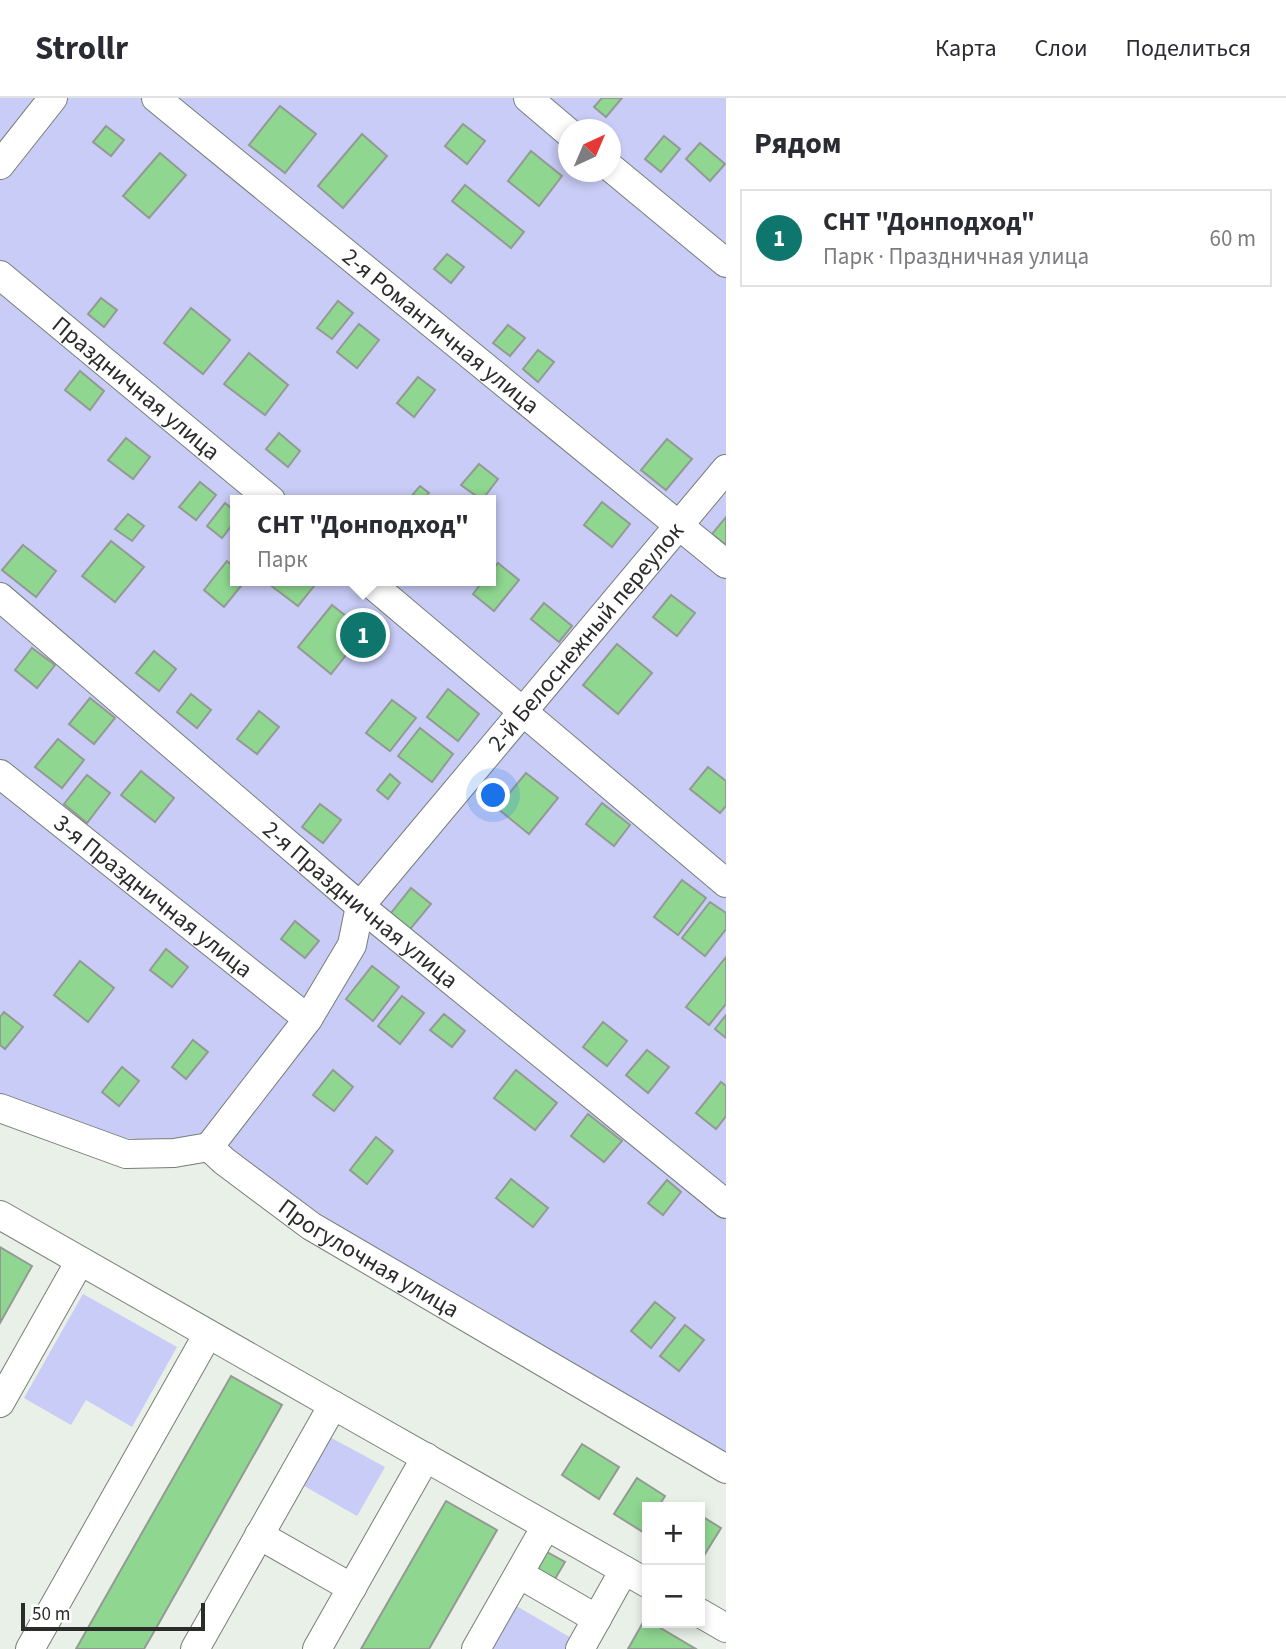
<!DOCTYPE html>
<html lang="ru">
<meta charset="utf-8">
<style>
:root{--surface:#fff;--page:#f2f2f3;--text:#2b2b33;--muted:#7c7c81;--line:#e1e1e2;--accent:#0f766e}
body{margin:0;font-family:"Source Sans 3",sans-serif;background:var(--page);color:var(--text)}
.controls{position:absolute;right:21px;bottom:21px;display:grid;overflow:hidden;border-radius:0px;box-shadow:0 4px 10px #0003}
.controls button{width:63px;height:63px;display:grid;place-items:center;padding:0;border:0;border-bottom:2px solid var(--line);background:var(--surface);color:var(--text);font:35px sans-serif}
.compass{position:absolute;left:558px;top:21px;width:63px;height:63px;border-radius:50%;background:var(--surface);box-shadow:0 4px 10px #0003;rotate:44deg}
.scale{position:absolute;left:21px;bottom:18px;width:184px;box-sizing:border-box;padding-left:7px;border:4px solid #292c29;border-top:0;font-size:19px;line-height:24px;white-space:nowrap;color:#292c29;-webkit-text-stroke:5px #fff;paint-order:stroke}
.you{position:absolute;left:494px;top:698px;width:24px;height:24px;margin:-18px;border:5px solid #fff;border-radius:50%;background:#1a73e8;box-shadow:0 0 0 10px #1a73e833}
.badge{display:grid;place-items:center;width:46px;height:46px;border-radius:50%;background:var(--accent);color:#fff;font-size:23px;font-weight:700}
.pin{position:absolute;translate:-50% -50%;border:4px solid #fff;box-shadow:0 2px 7px #0006}
.popup{position:absolute;left:230px;top:397px;width:266px;height:91px;box-sizing:border-box;display:grid;place-content:center;border-radius:0px;background:var(--surface);filter:drop-shadow(0 2px 5px #0005);font-size:23px;white-space:nowrap;color:var(--muted)}
.popup b{font-size:26px;color:var(--text)}
.popup::after{content:'';position:absolute;left:50%;top:100%;margin-left:-14px;border:14px solid transparent;border-top-color:var(--surface)}
.list{margin:0;padding:0;list-style:none}
h2{display:flex;justify-content:space-between;align-items:center;height:91px;margin:0;padding:0 28px;font-size:30px}
h2 small{font-size:23px;font-weight:400;color:var(--muted)}
.list li{display:grid;grid-template-columns:46px 1fr auto;gap:21px;align-items:center;box-sizing:border-box;height:98px;margin:0 14px 14px;padding:0 14px;border:2px solid var(--line);border-radius:0px}
.list b{display:block;font-size:26px;white-space:nowrap}
.list p{margin:0;font-size:23px;white-space:nowrap;color:var(--muted)}
.list em{font-size:23px;font-style:normal;color:var(--muted)}
.map{position:relative;flex:none;width:726px;height:1551px;overflow:hidden}
header{display:flex;align-items:center;gap:42px;box-sizing:border-box;height:98px;padding:0 35px;background:var(--surface);border-bottom:2px solid var(--line)}
header strong{font-size:33px}
nav{display:flex;gap:38px;margin-inline-start:auto;font-size:24px}
main{display:flex}
aside{flex:1;background:var(--surface)}
.map>svg:first-child{display:block}
.green{fill:#c8ccf6;fill-rule:evenodd}
.building{fill:#8fd791;stroke:#939a93;stroke-width:2}
.lines{fill:none;stroke-linecap:round;stroke-linejoin:round}
.minor-casing{stroke:#777e77;stroke-width:30}
.minor{stroke:#fff;stroke-width:28}
.labels{text-anchor:middle;dominant-baseline:central;stroke-width:7;stroke-linejoin:round;paint-order:stroke}
.street-label{font-size:24px;fill:#292c29;stroke:#fff}
</style>
<header>
<strong>Strollr</strong>
<nav><a>Карта</a><a>Слои</a><a>Поделиться</a></nav>
</header>
<main>
<div class="map">
<svg width="726" height="1551" viewBox="0 0 726 1551">
<rect width="100%" height="100%" fill="#e8f0e8"/>
<g class="green">
<path d="M0 0H726V1362L250 1073 162 1043 115 1039 0 1000ZM568 32H610V74H568ZM235 402H491V483H235Z"/>
<polygon points="83,1196 177,1249 132,1329 86,1302 71,1327 24,1300"/>
<polygon points="326,1337 385,1369 357,1418 299,1385"/>
<polygon points="513,1506 573,1541 567,1551 488,1551"/>
</g>
<g class="building">
<polygon points="602,0 622,0 606,19 594,9"/>
<polygon points="280,8 316,36 285,75 249,47"/>
<polygon points="463,26 485,43 467,66 445,48"/>
<polygon points="106,28 124,42 111,58 93,44"/>
<polygon points="362,36 387,58 343,110 318,88"/>
<polygon points="664,38 680,51 661,74 645,61"/>
<polygon points="700,45 725,66 710,83 686,61"/>
<polygon points="531,53 562,78 539,108 508,83"/>
<polygon points="160,55 186,77 149,120 123,98"/>
<polygon points="465,87 524,134 511,150 452,103"/>
<polygon points="447,156 464,169 451,185 434,171"/>
<polygon points="101,200 117,212 104,229 88,216"/>
<polygon points="338,203 353,215 332,241 317,230"/>
<polygon points="191,210 230,242 203,276 164,245"/>
<polygon points="359,226 379,242 357,270 337,254"/>
<polygon points="508,227 525,240 510,258 493,245"/>
<polygon points="538,252 554,264 538,284 523,271"/>
<polygon points="249,255 288,287 265,317 224,286"/>
<polygon points="80,273 104,293 90,312 65,292"/>
<polygon points="418,279 435,292 414,319 397,305"/>
<polygon points="279,335 300,353 288,369 266,351"/>
<polygon points="126,340 150,359 133,381 108,362"/>
<polygon points="667,341 692,361 666,392 641,372"/>
<polygon points="479,366 498,381 482,402 461,387"/>
<polygon points="200,384 216,397 196,422 179,409"/>
<polygon points="420,388 429,395 423,402 408,402"/>
<polygon points="602,404 630,426 612,449 584,427"/>
<polygon points="225,405 235,413 235,423 222,440 207,428"/>
<polygon points="128,416 144,428 132,443 115,431"/>
<polygon points="726,419 726,447 712,436"/>
<polygon points="111,443 144,469 115,504 82,478"/>
<polygon points="23,447 56,473 36,499 2,472"/>
<polygon points="227,463 235,470 235,483 245,483 224,509 204,492"/>
<polygon points="498,465 519,482 494,513 473,496 483,483 491,483 491,473"/>
<polygon points="265,483 307,483 314,488 298,508"/>
<polygon points="671,497 695,515 677,538 653,519"/>
<polygon points="544,505 572,528 559,544 531,521"/>
<polygon points="332,507 365,533 331,576 298,549"/>
<polygon points="617,546 652,575 618,616 583,587"/>
<polygon points="32,550 55,567 37,590 15,572"/>
<polygon points="154,553 176,571 159,593 136,575"/>
<polygon points="448,591 479,616 458,643 427,619"/>
<polygon points="191,596 211,612 197,630 177,614"/>
<polygon points="90,600 115,620 94,646 69,626"/>
<polygon points="392,602 416,620 390,653 366,635"/>
<polygon points="259,613 279,629 257,656 237,641"/>
<polygon points="420,630 453,656 432,684 398,658"/>
<polygon points="58,641 84,662 62,690 35,669"/>
<polygon points="708,669 726,683 726,708 720,715 690,691"/>
<polygon points="141,673 174,700 155,724 121,697"/>
<polygon points="526,675 558,700 529,736 497,710"/>
<polygon points="390,676 400,685 388,701 377,692"/>
<polygon points="87,677 110,695 87,725 64,706"/>
<polygon points="602,705 630,727 614,748 586,726"/>
<polygon points="320,706 341,722 323,745 302,729"/>
<polygon points="682,782 706,800 678,837 654,819"/>
<polygon points="411,790 431,806 407,835 387,820"/>
<polygon points="710,804 726,815 726,831 705,858 682,840"/>
<polygon points="295,823 319,843 305,860 281,841"/>
<polygon points="166,851 188,869 172,889 150,872"/>
<polygon points="726,859 726,906 709,927 686,909"/>
<polygon points="80,863 114,890 88,924 54,897"/>
<polygon points="372,868 399,889 373,923 346,901"/>
<polygon points="402,898 424,915 400,946 378,928"/>
<polygon points="4,914 23,929 5,951 0,947 0,919"/>
<polygon points="444,916 465,933 452,949 430,932"/>
<polygon points="726,917 726,940 715,931"/>
<polygon points="603,924 627,943 607,968 583,949"/>
<polygon points="193,942 208,954 186,981 172,969"/>
<polygon points="647,952 669,969 648,995 626,977"/>
<polygon points="122,969 139,983 119,1008 102,994"/>
<polygon points="333,972 353,989 334,1013 313,997"/>
<polygon points="516,972 557,1005 535,1032 494,1000"/>
<polygon points="721,984 726,988 726,1018 716,1031 696,1015"/>
<polygon points="588,1016 622,1043 604,1064 571,1038"/>
<polygon points="376,1039 393,1053 367,1086 350,1072"/>
<polygon points="511,1081 548,1110 533,1129 496,1100"/>
<polygon points="667,1082 681,1094 663,1117 648,1105"/>
<polygon points="0,1149 32,1168 0,1225"/>
<polygon points="655,1204 675,1220 651,1250 631,1233"/>
<polygon points="685,1227 704,1242 679,1273 660,1258"/>
<polygon points="231,1278 282,1307 159,1525 144,1551 76,1551"/>
<polygon points="582,1346 619,1369 599,1401 562,1377"/>
<polygon points="637,1380 665,1398 658,1409 647,1409 647,1427 643,1434 614,1416"/>
<polygon points="446,1403 497,1432 429,1551 361,1551"/>
<polygon points="700,1417 721,1430 700,1464"/>
<polygon points="547,1454 565,1464 555,1481 538,1471"/>
<polygon points="645,1521 647,1525 652,1525 696,1551 628,1551"/>
</g>
<g class="lines">
<defs>
<g id="minor">
<path id="s1" d="M156 0 726 466"/>
<polyline points="528,0 568,34"/>
<polyline points="0,67 53,0"/>
<polyline points="610,69 726,165"/>
<path id="s2" d="M0 177 271 402"/>
<polyline points="368,483 726,785"/>
<path id="s3" d="M0 499 360 808 726 1106"/>
<path id="s4" d="M0 676 308 921"/>
<path id="s5" d="M0 1010 126 1056 174 1055 209 1049 224 1063 311 1128 726 1371"/>
<path id="s6" d="M209 1049 308 921 352 847 360 808 726 371"/>
<polyline points="0,1117 333,1307 195,1551"/>
<polyline points="0,1305 80,1163"/>
<polyline points="333,1307 647,1485"/>
<polyline points="259,1437 352,1490"/>
<polyline points="519,1476 597,1521"/>
<polyline points="700,1515 726,1530"/>
<polyline points="30,1551 208,1236"/>
<polyline points="317,1551 426,1359"/>
<polyline points="476,1551 546,1428"/>
<polyline points="580,1551 624,1472"/>
</g>
</defs>
<use href="#minor" class="minor-casing"/>
<use href="#minor" class="minor"/>
</g>
<g class="labels">
<g class="street-label">
<text stroke="none"><textPath href="#s1" startOffset="368">2-я Романтичная улица</textPath></text>
<text stroke="none"><textPath href="#s2" startOffset="177">Праздничная улица</textPath></text>
<text stroke="none"><textPath href="#s6" startOffset="639">2-й Белоснежный переулок</textPath></text>
<text stroke="none"><textPath href="#s4" startOffset="196">3-я Праздничная улица</textPath></text>
<text stroke="none"><textPath href="#s3" startOffset="474">2-я Праздничная улица</textPath></text>
<text stroke="none"><textPath href="#s5" startOffset="413">Прогулочная улица</textPath></text>
</g>
</g>
</svg>
<div class="controls">
<button>+</button>
<button>−</button>
</div>
<svg class="compass" viewBox="-18 -18 36 36"><path d="M0-13l5 13h-10z" fill="#e53935"/><path d="M0 13l5-13h-10z" fill="#7c7c81"/></svg>
<div class="scale">50 m</div>
<div class="you"></div>
<div class="pin badge" style="left:363px;top:537px">1</div>
<div class="popup"><b>СНТ &quot;Донподход&quot;</b>Парк</div>
</div>
<aside>
<h2>Рядом<small></small></h2>
<ul class="list">
<li><span class="badge">1</span><div><b>СНТ &quot;Донподход&quot;</b><p>Парк · Праздничная улица</p></div><em>60 m</em></li>
</ul>
</aside>
</main>
